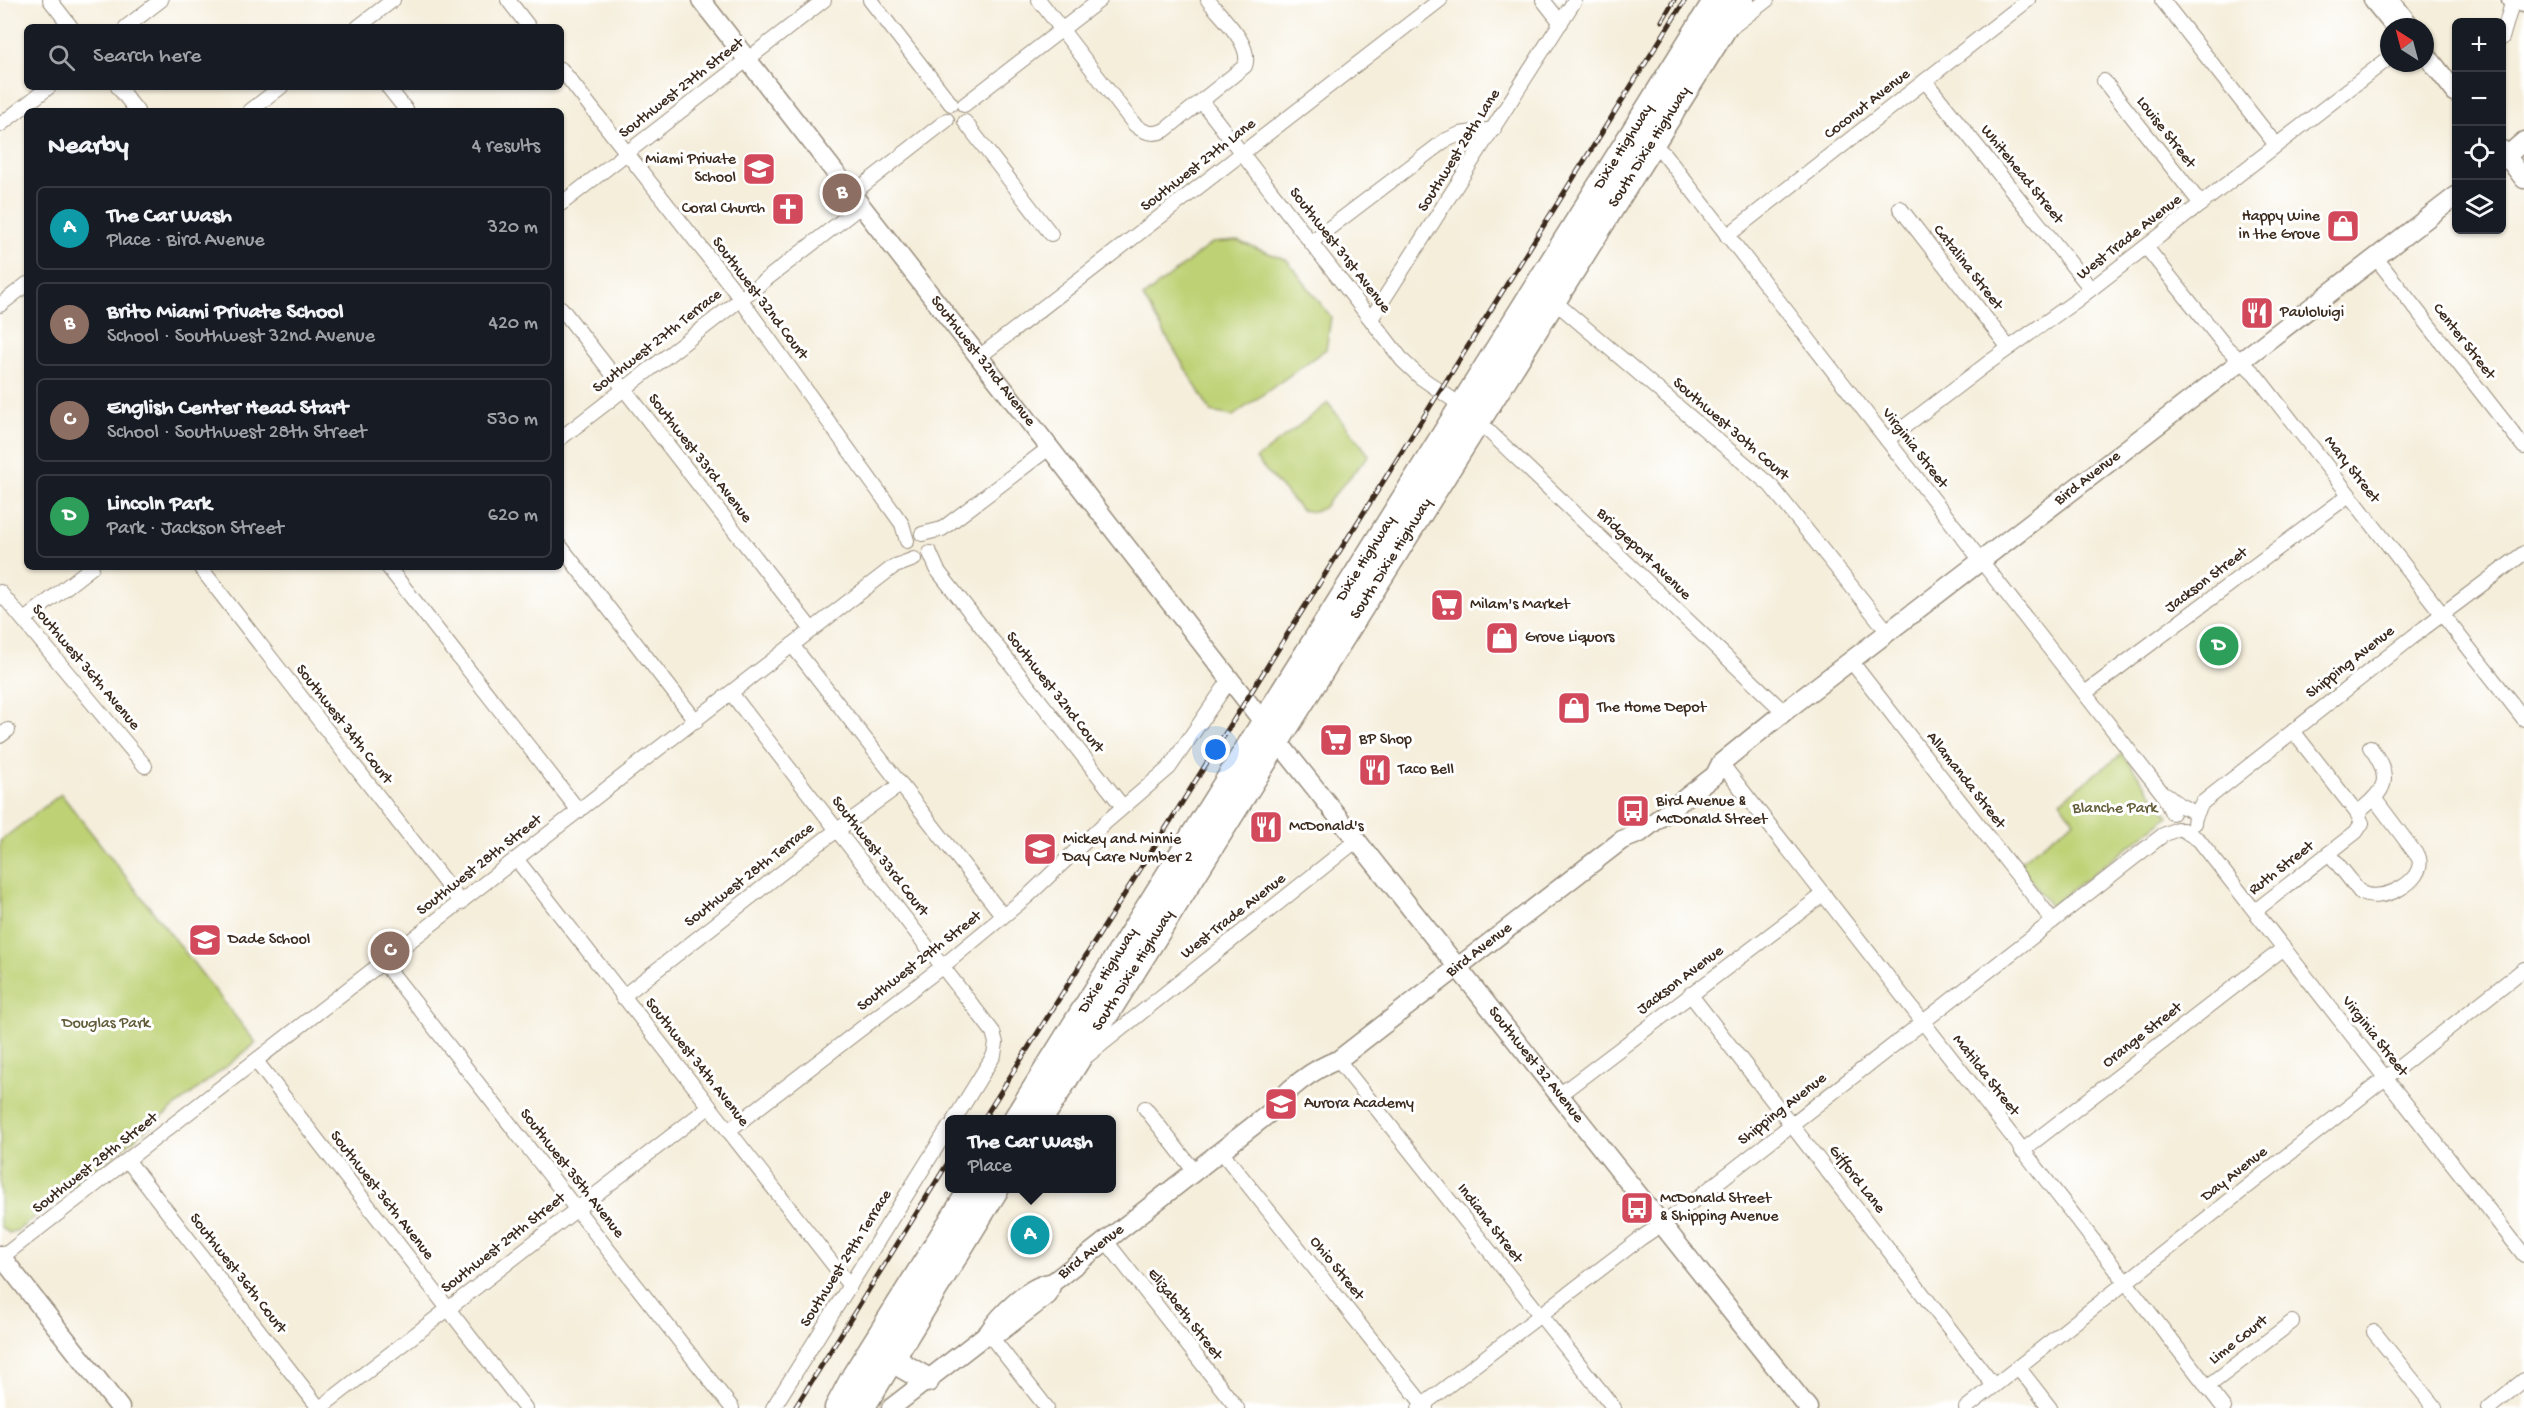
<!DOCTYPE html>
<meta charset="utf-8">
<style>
:root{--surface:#171b24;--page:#242831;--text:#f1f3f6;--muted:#9ea1a6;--line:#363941;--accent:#d1495b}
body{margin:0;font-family:"Gochi Hand",sans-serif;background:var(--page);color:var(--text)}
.controls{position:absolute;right:18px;top:18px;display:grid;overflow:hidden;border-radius:9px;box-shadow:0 2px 4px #0004}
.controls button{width:54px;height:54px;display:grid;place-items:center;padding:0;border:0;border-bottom:2px solid var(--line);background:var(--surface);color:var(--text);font:30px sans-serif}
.compass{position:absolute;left:2380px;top:18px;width:54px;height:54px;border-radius:50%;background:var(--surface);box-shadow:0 2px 4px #0004;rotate:324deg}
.you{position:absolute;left:1216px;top:750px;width:21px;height:21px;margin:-15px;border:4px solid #fff;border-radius:50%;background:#1a73e8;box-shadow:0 0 0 9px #1a73e833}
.badge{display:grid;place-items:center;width:39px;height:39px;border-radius:50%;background:var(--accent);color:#fff;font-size:20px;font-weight:700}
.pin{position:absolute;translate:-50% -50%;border:3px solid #fff;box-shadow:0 2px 6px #0006}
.popup{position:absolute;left:945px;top:1115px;width:171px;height:78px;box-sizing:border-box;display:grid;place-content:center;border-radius:9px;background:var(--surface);filter:drop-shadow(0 2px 4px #0005);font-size:20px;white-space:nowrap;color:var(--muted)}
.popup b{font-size:22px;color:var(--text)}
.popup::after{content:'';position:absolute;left:50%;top:100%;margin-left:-12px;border:12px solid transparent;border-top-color:var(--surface)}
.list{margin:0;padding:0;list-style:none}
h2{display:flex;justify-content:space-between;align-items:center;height:78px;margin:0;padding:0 24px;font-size:26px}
h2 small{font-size:20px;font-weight:400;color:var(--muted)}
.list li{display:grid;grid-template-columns:39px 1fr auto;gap:18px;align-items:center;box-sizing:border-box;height:84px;margin:0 12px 12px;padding:0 12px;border:2px solid var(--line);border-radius:9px}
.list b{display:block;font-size:22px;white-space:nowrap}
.list p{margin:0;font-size:20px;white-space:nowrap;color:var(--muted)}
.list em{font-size:20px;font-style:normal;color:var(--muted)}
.icon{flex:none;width:33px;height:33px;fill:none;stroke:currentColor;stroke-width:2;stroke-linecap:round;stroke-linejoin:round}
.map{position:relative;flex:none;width:2524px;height:1408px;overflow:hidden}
.search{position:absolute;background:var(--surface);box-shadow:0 2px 4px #0004;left:24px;top:24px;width:540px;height:66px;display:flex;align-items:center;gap:15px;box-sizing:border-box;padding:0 21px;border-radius:9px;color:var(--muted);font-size:22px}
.panel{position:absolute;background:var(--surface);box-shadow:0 2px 4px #0004;left:24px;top:108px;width:540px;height:462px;border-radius:9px}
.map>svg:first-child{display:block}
.green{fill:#bed174;stroke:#7c7e49;stroke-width:1.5}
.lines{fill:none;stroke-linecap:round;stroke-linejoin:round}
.street-casing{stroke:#988c7c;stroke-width:16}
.secondary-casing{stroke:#988c7c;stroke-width:21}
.highway-casing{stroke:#988c7c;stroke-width:27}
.street{stroke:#fff;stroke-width:14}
.secondary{stroke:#fff;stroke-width:18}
.highway{stroke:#fff;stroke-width:24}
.rail-casing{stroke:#3b2a1e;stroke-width:5}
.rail{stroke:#fff;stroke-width:3;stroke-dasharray:9;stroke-linecap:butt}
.labels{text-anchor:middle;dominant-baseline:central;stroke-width:6;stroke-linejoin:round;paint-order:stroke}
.street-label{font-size:16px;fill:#3b2a1e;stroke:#fff}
.poi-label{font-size:16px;fill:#3b2a1e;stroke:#fff;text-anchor:start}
.park-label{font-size:16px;fill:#625c38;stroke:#fff}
</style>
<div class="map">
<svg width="2524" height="1408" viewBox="0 0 2524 1408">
<rect width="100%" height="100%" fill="#fff"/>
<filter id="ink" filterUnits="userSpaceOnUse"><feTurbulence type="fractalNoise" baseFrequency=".0167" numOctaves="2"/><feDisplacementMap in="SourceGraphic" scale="12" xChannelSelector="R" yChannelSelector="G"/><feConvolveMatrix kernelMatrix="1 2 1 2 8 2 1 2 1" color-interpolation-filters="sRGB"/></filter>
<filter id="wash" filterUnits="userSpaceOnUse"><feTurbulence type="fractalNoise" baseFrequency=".008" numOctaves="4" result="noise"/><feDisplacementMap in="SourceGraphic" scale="24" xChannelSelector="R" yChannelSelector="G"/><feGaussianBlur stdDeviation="1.35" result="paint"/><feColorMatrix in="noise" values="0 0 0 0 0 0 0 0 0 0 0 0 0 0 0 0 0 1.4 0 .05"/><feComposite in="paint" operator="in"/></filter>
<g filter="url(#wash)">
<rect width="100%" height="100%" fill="#f5eedb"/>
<g class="green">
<polygon points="1237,241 1287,260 1331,317 1326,349 1233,416 1211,412 1143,297 1212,243"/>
<polygon points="1328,403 1369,455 1323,508 1314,512 1301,510 1256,459"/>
<polygon points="2122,754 2169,816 2050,906 2018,863 2074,821 2060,801"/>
<polygon points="61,794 256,1043 18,1230 9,1233 0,1226 0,841"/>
</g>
</g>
<g filter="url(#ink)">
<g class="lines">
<defs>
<g id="street">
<polyline points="50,0 71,27"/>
<polyline points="508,0 529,27"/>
<polyline points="870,0 951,104"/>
<path d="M1039 0 1134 124C1144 133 1153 136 1165 130L1245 66C1253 44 1220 16 1208 0"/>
<polyline points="1543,0 1561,23"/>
<polyline points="2162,0 2276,145"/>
<polyline points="126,27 161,0"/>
<polyline points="358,27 393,0"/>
<polyline points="1732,27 1767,0"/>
<polyline points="2502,38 2513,0"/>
<polyline points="561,69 731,286 902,524 907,541"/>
<polyline points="1925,81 2091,289"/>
<polyline points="2104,81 2201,204"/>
<polyline points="118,87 137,111"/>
<polyline points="388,87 407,111"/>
<polyline points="1202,102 1403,361 1420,377 1462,406"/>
<polyline points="964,105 1100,0"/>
<polyline points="250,111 281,87"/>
<polyline points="965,122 1051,234"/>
<polyline points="0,125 49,87"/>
<polyline points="1649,141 1664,154 2163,794 2172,813"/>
<polyline points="852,194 947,120"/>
<polyline points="561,204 824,0"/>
<polyline points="1900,208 2009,348"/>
<polyline points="1727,236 2028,0"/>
<polyline points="1311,242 1444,141 1460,134 1494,129"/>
<polyline points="2146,247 2226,347 2255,374 2524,719"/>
<polyline points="2376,258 2524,447"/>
<polyline points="1554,301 1771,486 1888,632"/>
<polyline points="0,305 27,284"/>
<polyline points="561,308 812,630"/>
<polyline points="1371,319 1575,0"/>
<polyline points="979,357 1440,0"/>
<polyline points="1478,421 1784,712"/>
<polyline points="561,438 861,206"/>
<polyline points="1887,440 1988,363 2077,300 2389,58"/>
<polyline points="922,534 942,529 1049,448"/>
<polyline points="561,547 696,721"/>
<polyline points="930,553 938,571 1123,807"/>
<polyline points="200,567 461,903"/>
<polyline points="388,567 579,811"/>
<polyline points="0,592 145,766"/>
<polyline points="24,620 92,567"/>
<polyline points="792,645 1003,916"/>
<polyline points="1851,661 2053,921"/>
<polyline points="731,693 993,1032 996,1043 994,1055 954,1120"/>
<polyline points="2085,693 2349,495"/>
<polyline points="0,736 8,730"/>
<polyline points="1721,763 2224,1408"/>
<path d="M2165 794C2171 796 2175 803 2181 806 2190 810 2197 811 2194 823"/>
<path d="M2357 813C2387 790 2393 778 2370 747"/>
<polyline points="2195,817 2202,803 2424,628 2524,553"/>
<polyline points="2183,830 2199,840 2524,1255"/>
<path d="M2329 853 2360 892C2379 905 2426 882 2419 858L2374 798"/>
<polyline points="517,860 850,1286"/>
<polyline points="2255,911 2356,832 2362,823 2357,813 2293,731"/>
<polyline points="383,962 732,1408"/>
<polyline points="1690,994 1994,1386"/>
<polyline points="622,997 825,839 901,784"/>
<polyline points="1087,1056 1357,840"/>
<polyline points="1338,1060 1614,1408"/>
<polyline points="256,1061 525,1408"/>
<polyline points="1559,1095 1824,894"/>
<polyline points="1145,1108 1195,1172"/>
<polyline points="728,1131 943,966 1030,894 1106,822 1169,768 1231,678"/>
<polyline points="1221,1151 1426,1408"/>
<polyline points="2022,1151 2284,948"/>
<polyline points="128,1161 319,1408"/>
<polyline points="1106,1241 1237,1408"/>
<polyline points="2,1257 893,567 914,559"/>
<polyline points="2374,1332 2435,1408"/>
<polyline points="988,1333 1047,1408"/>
<polyline points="2018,1367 2050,1408"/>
<polyline points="2207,1387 2292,1322"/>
<polyline points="320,1408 709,1107"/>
<polyline points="773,1408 949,1127"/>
<polyline points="1419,1408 1641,1238 1678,1213 2163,835 2177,829"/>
<polyline points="1966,1408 2524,969"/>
<polyline points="2489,1408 2524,1380"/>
</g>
<g id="secondary">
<path id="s1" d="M701 0 1288 754 1808 1408"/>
<polyline points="2373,0 2395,27"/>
<polyline points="2390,0 2411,27"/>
<polyline points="2511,0 2524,3"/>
<polyline points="2425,53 2456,93"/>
<polyline points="2502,150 2524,179"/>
<polyline points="2502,160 2524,141"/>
<polyline points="0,1255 120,1408"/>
<path id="s2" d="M988 1333 1001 1331 1048 1295 1052 1283 1272 1111C1284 1090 1315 1068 1338 1060L1622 840 1640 833 1715 775 1721 763 1784 712 2456 196"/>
<path d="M891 1408 988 1333C999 1316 1031 1283 1052 1283"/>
</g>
<g id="highway">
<path id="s3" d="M1015 1120 1716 0"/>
<path id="s4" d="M1040 1120 1742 0"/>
<polyline points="894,1353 901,1365 927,1380"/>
<polyline points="837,1408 854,1376 972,1188"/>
<polyline points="862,1408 997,1188"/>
</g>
</defs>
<use href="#street" class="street-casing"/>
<use href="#secondary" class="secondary-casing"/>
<use href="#highway" class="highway-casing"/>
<use href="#street" class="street"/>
<use href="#secondary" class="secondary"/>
<use href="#highway" class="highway"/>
<defs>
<g id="rail">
<polyline points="1662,21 1674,0"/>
<polyline points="983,1120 1685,0"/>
<polyline points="795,1408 949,1161"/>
</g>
</defs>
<use href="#rail" class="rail-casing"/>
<use href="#rail" class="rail"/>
</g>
</g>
<defs>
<symbol id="school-square" viewBox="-11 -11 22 22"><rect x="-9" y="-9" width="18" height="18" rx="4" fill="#d1495b" stroke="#fff"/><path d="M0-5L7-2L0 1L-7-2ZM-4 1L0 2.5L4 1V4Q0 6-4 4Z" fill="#fff"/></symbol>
<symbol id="church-square" viewBox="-11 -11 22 22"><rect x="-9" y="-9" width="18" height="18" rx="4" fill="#d1495b" stroke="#fff"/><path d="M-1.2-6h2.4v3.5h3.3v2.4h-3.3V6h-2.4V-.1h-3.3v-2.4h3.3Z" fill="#fff"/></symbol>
<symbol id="shop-square" viewBox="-11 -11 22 22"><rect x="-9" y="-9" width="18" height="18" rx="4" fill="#d1495b" stroke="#fff"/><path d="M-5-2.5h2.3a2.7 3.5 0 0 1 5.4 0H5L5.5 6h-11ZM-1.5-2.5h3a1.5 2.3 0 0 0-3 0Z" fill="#fff"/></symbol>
<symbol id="restaurant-square" viewBox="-11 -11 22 22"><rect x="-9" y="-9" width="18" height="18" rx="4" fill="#d1495b" stroke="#fff"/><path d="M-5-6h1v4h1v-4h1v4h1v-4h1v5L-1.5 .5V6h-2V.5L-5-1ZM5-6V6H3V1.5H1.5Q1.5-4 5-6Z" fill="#fff"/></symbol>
<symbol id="supermarket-square" viewBox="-11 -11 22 22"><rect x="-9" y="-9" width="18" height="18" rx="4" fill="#d1495b" stroke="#fff"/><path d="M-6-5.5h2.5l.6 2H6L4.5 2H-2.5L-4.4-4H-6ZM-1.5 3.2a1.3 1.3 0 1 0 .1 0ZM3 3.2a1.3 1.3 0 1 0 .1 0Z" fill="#fff"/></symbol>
<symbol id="bus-square" viewBox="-11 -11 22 22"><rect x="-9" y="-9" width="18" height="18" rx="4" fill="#d1495b" stroke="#fff"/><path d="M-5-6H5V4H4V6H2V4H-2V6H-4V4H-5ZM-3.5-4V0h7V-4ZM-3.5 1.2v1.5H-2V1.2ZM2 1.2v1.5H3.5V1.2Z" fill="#fff"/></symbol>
</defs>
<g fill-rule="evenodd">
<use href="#school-square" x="740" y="150" width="38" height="38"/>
<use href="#church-square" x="769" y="190" width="38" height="38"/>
<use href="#shop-square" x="2324" y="207" width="38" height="38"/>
<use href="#restaurant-square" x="2238" y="294" width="38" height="38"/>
<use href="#supermarket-square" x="1428" y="586" width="38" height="38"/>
<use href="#shop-square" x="1483" y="619" width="38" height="38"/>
<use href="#shop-square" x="1555" y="689" width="38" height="38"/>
<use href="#supermarket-square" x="1317" y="721" width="38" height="38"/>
<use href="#restaurant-square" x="1356" y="751" width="38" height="38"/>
<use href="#bus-square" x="1614" y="792" width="38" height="38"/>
<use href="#restaurant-square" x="1247" y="808" width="38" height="38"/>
<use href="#school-square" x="1021" y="830" width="38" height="38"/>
<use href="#school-square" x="186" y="921" width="38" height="38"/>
<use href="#school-square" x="1262" y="1085" width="38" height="38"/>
<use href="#bus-square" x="1618" y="1189" width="38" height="38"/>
</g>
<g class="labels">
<g class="street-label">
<text transform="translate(682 89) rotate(-38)">Southwest 27th Street</text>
<text transform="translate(1868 105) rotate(-38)">Coconut Avenue</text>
<text transform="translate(2165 133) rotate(52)">Louise Street</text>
<text stroke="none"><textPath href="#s3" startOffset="1148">Dixie Highway</textPath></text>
<text stroke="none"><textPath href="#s4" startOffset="1148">South Dixie Highway</textPath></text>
<text transform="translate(1460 151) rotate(-58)">Southwest 28th Lane</text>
<text transform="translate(1199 166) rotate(-38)">Southwest 27th Lane</text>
<text transform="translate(2021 175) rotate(51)">Whitehead Street</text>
<text transform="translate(2130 238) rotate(-38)">West Trade Avenue</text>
<text transform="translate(1339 251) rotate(52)">Southwest 31st Avenue</text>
<text transform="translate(1967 268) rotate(52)">Catalina Street</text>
<text transform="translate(759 299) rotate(53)">Southwest 32nd Court</text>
<text transform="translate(658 342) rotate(-38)">Southwest 27th Terrace</text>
<text transform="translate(2463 342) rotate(52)">Center Street</text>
<text stroke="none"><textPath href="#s1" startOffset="458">Southwest 32nd Avenue</textPath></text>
<text transform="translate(1730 430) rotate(41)">Southwest 30th Court</text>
<text transform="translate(1914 449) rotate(52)">Virginia Street</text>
<text transform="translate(699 459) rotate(52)">Southwest 33rd Avenue</text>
<text transform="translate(2351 470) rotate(52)">Mary Street</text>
<text stroke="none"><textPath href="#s2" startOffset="1400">Bird Avenue</textPath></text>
<text transform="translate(1643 555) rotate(44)">Bridgeport Avenue</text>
<text stroke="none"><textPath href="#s3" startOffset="662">Dixie Highway</textPath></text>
<text stroke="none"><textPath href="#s4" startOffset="662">South Dixie Highway</textPath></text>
<text transform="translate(2207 581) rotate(-37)">Jackson Street</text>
<text transform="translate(2351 663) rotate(-38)">Shipping Avenue</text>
<text transform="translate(85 668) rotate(50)">Southwest 36th Avenue</text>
<text transform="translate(1054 693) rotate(52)">Southwest 32nd Court</text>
<text transform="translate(343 725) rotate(52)">Southwest 34th Court</text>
<text transform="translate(1965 781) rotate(52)">Allamanda Street</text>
<text transform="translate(879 857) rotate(52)">Southwest 33rd Court</text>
<text transform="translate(480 866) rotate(-38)">Southwest 28th Street</text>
<text transform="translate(2282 869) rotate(-38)">Ruth Street</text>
<text transform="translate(750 876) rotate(-38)">Southwest 28th Terrace</text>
<text transform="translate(1234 917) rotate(-38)">West Trade Avenue</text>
<text stroke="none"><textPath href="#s2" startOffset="628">Bird Avenue</textPath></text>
<text transform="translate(920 962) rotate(-38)">Southwest 29th Street</text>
<text stroke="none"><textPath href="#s4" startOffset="176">South Dixie Highway</textPath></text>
<text stroke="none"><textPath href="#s3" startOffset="176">Dixie Highway</textPath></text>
<text transform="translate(1681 981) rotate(-37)">Jackson Avenue</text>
<text transform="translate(2143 1036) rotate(-38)">Orange Street</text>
<text transform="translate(2374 1037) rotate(52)">Virginia Street</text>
<text transform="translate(696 1063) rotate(52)">Southwest 34th Avenue</text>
<text stroke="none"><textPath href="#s1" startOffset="1353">Southwest 32 Avenue</textPath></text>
<text transform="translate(1985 1076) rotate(52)">Matilda Street</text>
<text transform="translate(1783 1110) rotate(-38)">Shipping Avenue</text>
<text transform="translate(96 1164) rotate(-38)">Southwest 28th Street</text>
<text transform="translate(571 1174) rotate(52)">Southwest 35th Avenue</text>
<text transform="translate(2235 1175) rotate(-38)">Day Avenue</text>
<text transform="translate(1856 1180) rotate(52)">Gifford Lane</text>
<text transform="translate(381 1196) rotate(52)">Southwest 36th Avenue</text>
<text transform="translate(1489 1224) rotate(52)">Indiana Street</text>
<text transform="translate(504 1244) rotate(-38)">Southwest 29th Street</text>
<text stroke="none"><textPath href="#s2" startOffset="135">Bird Avenue</textPath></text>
<text transform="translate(847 1259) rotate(-58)">Southwest 29th Terrace</text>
<text transform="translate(1336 1269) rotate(51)">Ohio Street</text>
<text transform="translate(237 1274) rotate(52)">Southwest 36th Court</text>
<text transform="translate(1184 1315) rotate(52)">Elizabeth Street</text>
<text transform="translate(2239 1341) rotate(-38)">Lime Court</text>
</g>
<g class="poi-label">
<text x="736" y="160" text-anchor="end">Miami Private<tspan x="736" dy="18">School</tspan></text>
<text x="765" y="209" text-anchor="end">Coral Church</text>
<text x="2320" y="217" text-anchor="end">Happy Wine<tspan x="2320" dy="18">in the Grove</tspan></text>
<text x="2280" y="313">Pauloluigi</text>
<text x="1470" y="605">Milam's Market</text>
<text x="1525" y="638">Grove Liquors</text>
<text x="1597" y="708">The Home Depot</text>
<text x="1359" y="740">BP Shop</text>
<text x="1398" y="770">Taco Bell</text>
<text x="1656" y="802">Bird Avenue &amp;<tspan x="1656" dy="18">McDonald Street</tspan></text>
<text x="1289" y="827">McDonald's</text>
<text x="1063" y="840">Mickey and Minnie<tspan x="1063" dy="18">Day Care Number 2</tspan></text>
<text x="228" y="940">Dade School</text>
<text x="1304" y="1104">Aurora Academy</text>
<text x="1660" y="1199">McDonald Street<tspan x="1660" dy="18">&amp; Shipping Avenue</tspan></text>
</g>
<g class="park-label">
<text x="2115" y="809">Blanche Park</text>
<text x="106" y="1024">Douglas Park</text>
</g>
</g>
</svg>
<div class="controls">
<button>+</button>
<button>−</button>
<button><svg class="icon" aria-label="locate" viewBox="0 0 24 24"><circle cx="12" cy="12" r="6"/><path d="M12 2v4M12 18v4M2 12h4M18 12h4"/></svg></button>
<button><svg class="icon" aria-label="layers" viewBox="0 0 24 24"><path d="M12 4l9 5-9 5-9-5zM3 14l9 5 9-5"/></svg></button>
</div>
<svg class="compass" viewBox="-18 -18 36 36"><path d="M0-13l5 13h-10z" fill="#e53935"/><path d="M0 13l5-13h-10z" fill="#9ea1a6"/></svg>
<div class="you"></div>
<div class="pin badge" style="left:1030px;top:1235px;background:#0f9aa8">A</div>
<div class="popup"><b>The Car Wash</b>Place</div>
<div class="pin badge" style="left:842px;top:193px;background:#8d6e63">B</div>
<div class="pin badge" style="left:390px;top:951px;background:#8d6e63">C</div>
<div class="pin badge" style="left:2219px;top:646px;background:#2e9e5b">D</div>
<div class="search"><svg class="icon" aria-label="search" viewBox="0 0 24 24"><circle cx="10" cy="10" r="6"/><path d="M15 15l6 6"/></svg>Search here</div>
<section class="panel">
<h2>Nearby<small>4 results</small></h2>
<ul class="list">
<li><span class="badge" style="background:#0f9aa8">A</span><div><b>The Car Wash</b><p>Place · Bird Avenue</p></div><em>320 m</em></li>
<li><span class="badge" style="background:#8d6e63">B</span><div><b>Brito Miami Private School</b><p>School · Southwest 32nd Avenue</p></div><em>420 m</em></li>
<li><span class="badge" style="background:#8d6e63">C</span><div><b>English Center Head Start</b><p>School · Southwest 28th Street</p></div><em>530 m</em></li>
<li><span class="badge" style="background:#2e9e5b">D</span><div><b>Lincoln Park</b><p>Park · Jackson Street</p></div><em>620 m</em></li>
</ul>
</section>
</div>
